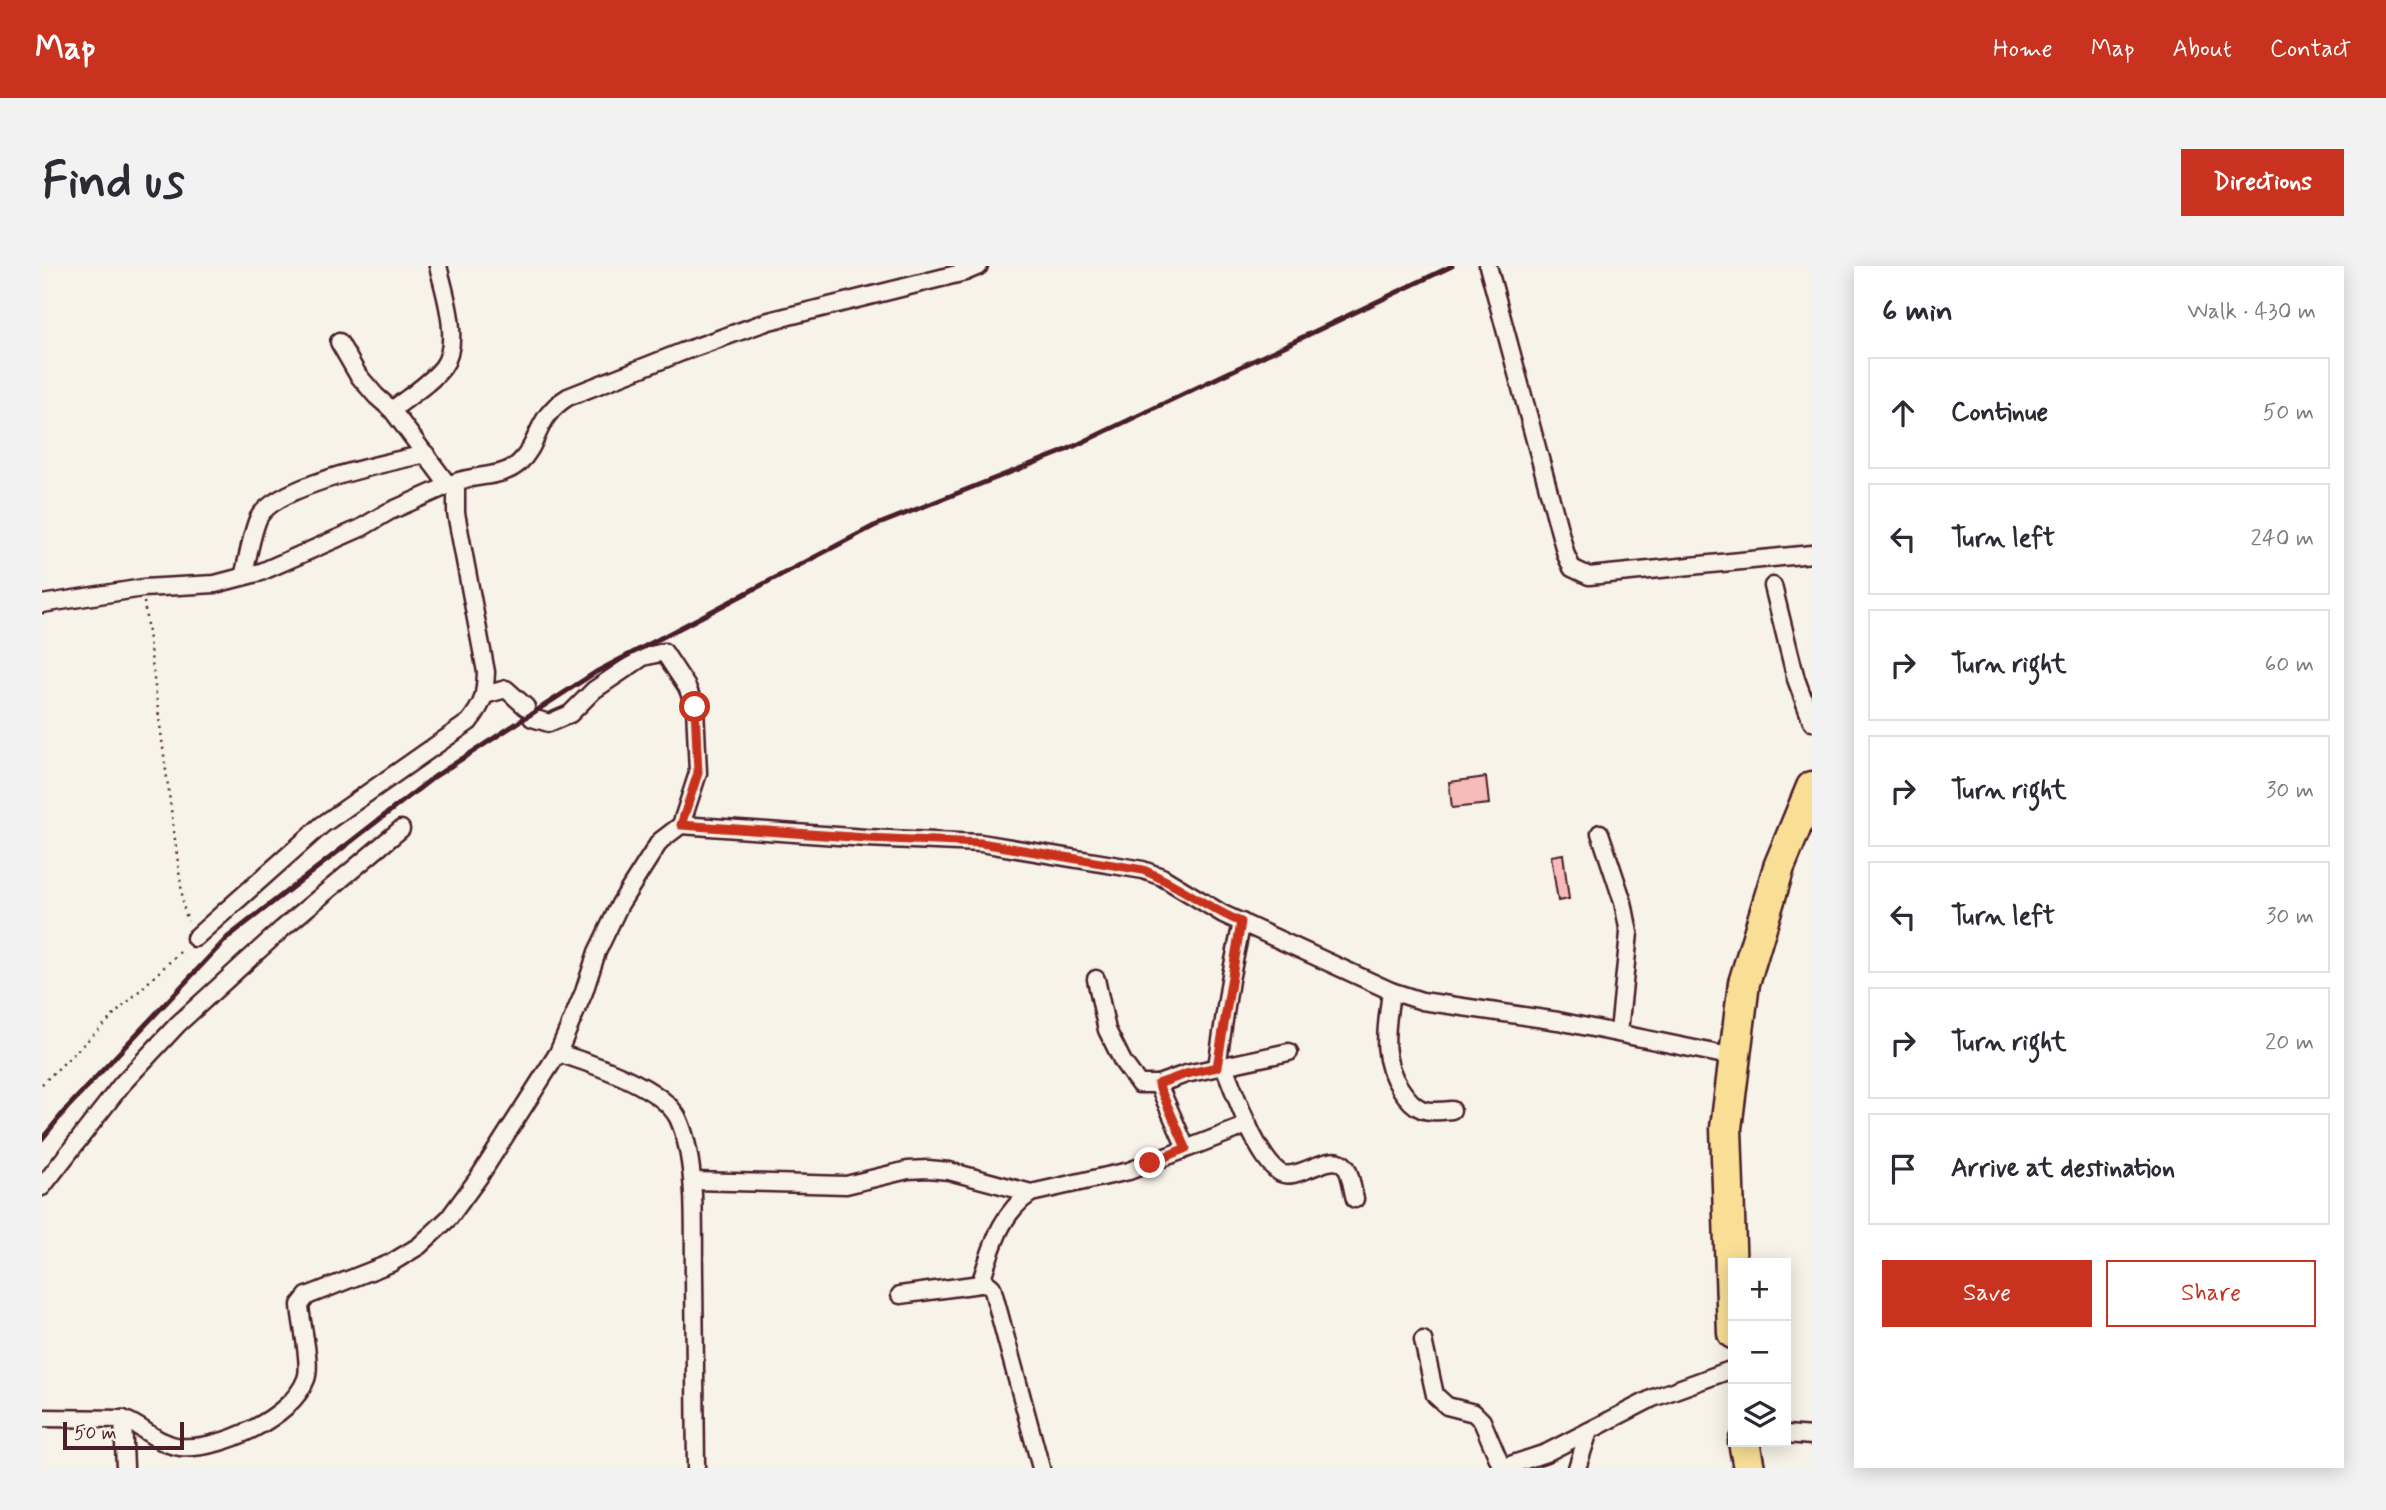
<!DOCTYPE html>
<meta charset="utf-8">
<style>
:root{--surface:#fff;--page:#f2f2f3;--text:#2b2b33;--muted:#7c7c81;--line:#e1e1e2;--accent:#c8321e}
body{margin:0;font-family:Mynerve,sans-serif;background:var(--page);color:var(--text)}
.controls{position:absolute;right:21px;bottom:21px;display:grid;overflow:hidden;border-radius:0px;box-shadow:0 4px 18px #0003}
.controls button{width:63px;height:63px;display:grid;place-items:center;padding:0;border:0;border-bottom:2px solid var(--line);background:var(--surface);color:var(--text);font:35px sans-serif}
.scale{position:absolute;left:21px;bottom:18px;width:121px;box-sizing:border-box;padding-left:7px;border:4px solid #4a1f2b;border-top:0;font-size:19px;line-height:24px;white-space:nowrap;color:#4a1f2b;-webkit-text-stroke:5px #f7f3e8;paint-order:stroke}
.stop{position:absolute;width:21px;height:21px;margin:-16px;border:5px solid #c8321e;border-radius:50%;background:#fff}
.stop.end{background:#c8321e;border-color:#fff;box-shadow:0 2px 7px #0008}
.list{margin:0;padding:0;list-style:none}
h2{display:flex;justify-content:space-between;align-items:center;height:91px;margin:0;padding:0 28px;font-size:30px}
h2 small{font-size:23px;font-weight:400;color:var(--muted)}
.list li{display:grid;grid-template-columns:46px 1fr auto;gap:21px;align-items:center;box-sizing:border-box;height:112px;margin:0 14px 14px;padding:0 14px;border:2px solid var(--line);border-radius:0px}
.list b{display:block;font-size:26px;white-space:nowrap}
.list em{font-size:23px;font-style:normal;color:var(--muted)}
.actions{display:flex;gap:14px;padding:21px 28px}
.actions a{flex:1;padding:16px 0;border:2px solid var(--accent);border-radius:0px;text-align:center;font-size:24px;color:var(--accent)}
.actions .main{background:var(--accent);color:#fff}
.icon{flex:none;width:38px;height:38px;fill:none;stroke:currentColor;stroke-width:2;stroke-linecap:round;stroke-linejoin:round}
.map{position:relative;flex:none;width:1770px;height:1202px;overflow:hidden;border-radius:0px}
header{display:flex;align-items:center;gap:42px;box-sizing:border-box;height:98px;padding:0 35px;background:var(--accent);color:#fff}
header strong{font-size:33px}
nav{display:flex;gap:38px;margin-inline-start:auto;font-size:24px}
.intro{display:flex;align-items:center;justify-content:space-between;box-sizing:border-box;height:168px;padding:0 42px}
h1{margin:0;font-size:49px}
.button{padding:18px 32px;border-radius:0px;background:var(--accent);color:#fff;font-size:24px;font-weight:700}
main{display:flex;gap:42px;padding:0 42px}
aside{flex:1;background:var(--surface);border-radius:0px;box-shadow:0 4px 18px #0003}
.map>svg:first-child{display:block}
.building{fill:#f7bbb8;stroke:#4a1f2b;stroke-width:2}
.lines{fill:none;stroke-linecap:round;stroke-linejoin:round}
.street-casing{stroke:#4a1f2b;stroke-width:21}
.highway-casing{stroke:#4a1f2b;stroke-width:35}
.path{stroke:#4a1f2b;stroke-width:2.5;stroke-dasharray:2 5;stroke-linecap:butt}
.street{stroke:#f7f3e8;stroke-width:16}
.highway{stroke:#f9df96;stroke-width:30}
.rail{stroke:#4a1f2b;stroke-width:5}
.route{stroke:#c8321e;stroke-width:9}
</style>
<header>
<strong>Map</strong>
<nav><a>Home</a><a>Map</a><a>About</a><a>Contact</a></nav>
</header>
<div class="intro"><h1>Find us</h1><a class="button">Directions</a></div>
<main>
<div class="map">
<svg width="1770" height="1202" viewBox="0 0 1770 1202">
<rect width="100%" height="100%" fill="#f7f3e8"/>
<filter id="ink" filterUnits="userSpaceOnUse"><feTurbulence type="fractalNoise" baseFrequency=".0143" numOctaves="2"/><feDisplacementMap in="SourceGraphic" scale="14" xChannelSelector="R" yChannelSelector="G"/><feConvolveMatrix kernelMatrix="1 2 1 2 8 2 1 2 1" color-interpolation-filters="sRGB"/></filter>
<g filter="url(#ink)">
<g class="building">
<polygon points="1444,511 1447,538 1410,542 1407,516"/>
<polygon points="1521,588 1527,633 1516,635 1509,590"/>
</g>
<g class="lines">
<defs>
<g id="street">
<polyline points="1446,0 1524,289 1530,302 1547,310 1770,288"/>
<polyline points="297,76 316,109 334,130 350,144 407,220"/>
<path d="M350 144C366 131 388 118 401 101 419 77 403 27 396 0"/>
<path d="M201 311C206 292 209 270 216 253 232 219 347 196 384 188"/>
<polyline points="1731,320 1754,413 1770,456"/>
<polyline points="0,338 101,322 173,318 219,306 319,262 346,246 414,216"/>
<polyline points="443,429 464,423 484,441"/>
<polyline points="639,559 824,572 939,577 1101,604 1120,611 1181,648 1349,725 1380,735 1516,755 1692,791"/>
<polyline points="1558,567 1581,636 1587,667 1577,766"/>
<path d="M153 672 280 559 427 456C442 437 443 430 444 406L414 247V216C434 208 461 212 477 197 499 176 493 151 526 131L640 86 727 55 923 6 937 0"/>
<polyline points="1054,713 1065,764 1081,796 1097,818 1116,818"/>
<path d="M1349 725C1345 761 1337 790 1358 822 1374 846 1382 847 1410 844"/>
<path d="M516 787C548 797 620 820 636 852 656 895 651 964 652 1010 653 1074 653 1138 654 1202"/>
<path d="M1182 800C1193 827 1214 890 1237 906 1254 918 1290 882 1304 901 1309 909 1310 923 1313 933"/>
<polyline points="1175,801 1188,714 1200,656"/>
<polyline points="1144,882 1116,818 1144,808 1247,786"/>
<polyline points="651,915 804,919 866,904 886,903 907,905 989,927"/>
<polyline points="0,921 80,818 136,758 240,663 359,563"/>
<path d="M938 1018C950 983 957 948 989 927L1087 905 1206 859"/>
<polyline points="858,1029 938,1018 945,1017 950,1021 999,1202"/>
<polyline points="1381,1074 1393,1129 1405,1140 1432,1147 1440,1155 1460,1202"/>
<path d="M0 1152 81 1153C103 1161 113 1177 138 1181 177 1185 250 1152 264 1113 270 1098 259 1058 258 1039L265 1030 349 997 377 980 407 952 437 911 516 787 542 726 555 686 578 638 618 575 639 559 656 507 653 441 645 421 622 386 601 391 552 424 528 448 507 457 490 452"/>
<polyline points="81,1153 83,1202"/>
<polyline points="1744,1168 1770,1170"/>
<polyline points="1459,1202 1504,1187 1611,1132 1691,1103"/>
<polyline points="1535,1202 1547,1165"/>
</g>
<g id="highway">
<polyline points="1691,1067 1684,862 1702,717 1737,601 1770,521"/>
<polyline points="1702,1176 1707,1202"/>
</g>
</defs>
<use href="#street" class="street-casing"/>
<use href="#highway" class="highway-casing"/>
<g class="path">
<polyline points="102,336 142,643 146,655"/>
<polyline points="0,818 141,683"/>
</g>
<use href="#street" class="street"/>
<use href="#highway" class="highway"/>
<polyline class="rail" points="0,873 26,841 186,671 392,511 554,406 832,260 1020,186 1410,0"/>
</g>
</g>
<g class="lines" filter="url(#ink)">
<path class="route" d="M653 441 656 507 639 559 824 572 939 577 1101 604C1136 618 1165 642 1199 656L1175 801 1144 808 1116 818 1144 882 1108 897"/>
</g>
</svg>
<div class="controls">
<button>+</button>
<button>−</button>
<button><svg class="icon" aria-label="layers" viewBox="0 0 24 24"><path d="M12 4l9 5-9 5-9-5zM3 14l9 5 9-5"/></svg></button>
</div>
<div class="scale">50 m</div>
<div class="stop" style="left:653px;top:441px"></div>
<div class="stop end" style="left:1108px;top:897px"></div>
</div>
<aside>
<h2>6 min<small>Walk · 430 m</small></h2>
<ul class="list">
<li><svg class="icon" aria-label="ahead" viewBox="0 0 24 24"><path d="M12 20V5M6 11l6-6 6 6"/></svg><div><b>Continue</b></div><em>50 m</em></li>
<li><svg class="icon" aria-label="left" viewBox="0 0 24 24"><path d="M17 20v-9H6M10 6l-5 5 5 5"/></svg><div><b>Turn left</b></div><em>240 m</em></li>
<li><svg class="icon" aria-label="right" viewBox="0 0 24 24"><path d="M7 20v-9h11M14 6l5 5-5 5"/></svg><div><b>Turn right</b></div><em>60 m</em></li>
<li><svg class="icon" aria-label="right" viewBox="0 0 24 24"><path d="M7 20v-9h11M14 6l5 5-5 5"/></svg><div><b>Turn right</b></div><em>30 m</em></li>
<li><svg class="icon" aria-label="left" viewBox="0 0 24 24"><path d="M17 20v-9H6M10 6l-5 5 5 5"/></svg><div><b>Turn left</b></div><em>30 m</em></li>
<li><svg class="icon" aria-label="right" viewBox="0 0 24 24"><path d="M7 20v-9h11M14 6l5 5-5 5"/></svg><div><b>Turn right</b></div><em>20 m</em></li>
<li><svg class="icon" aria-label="arrive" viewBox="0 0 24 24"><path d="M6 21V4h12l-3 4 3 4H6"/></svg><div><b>Arrive at destination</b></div></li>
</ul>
<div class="actions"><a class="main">Save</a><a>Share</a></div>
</aside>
</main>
